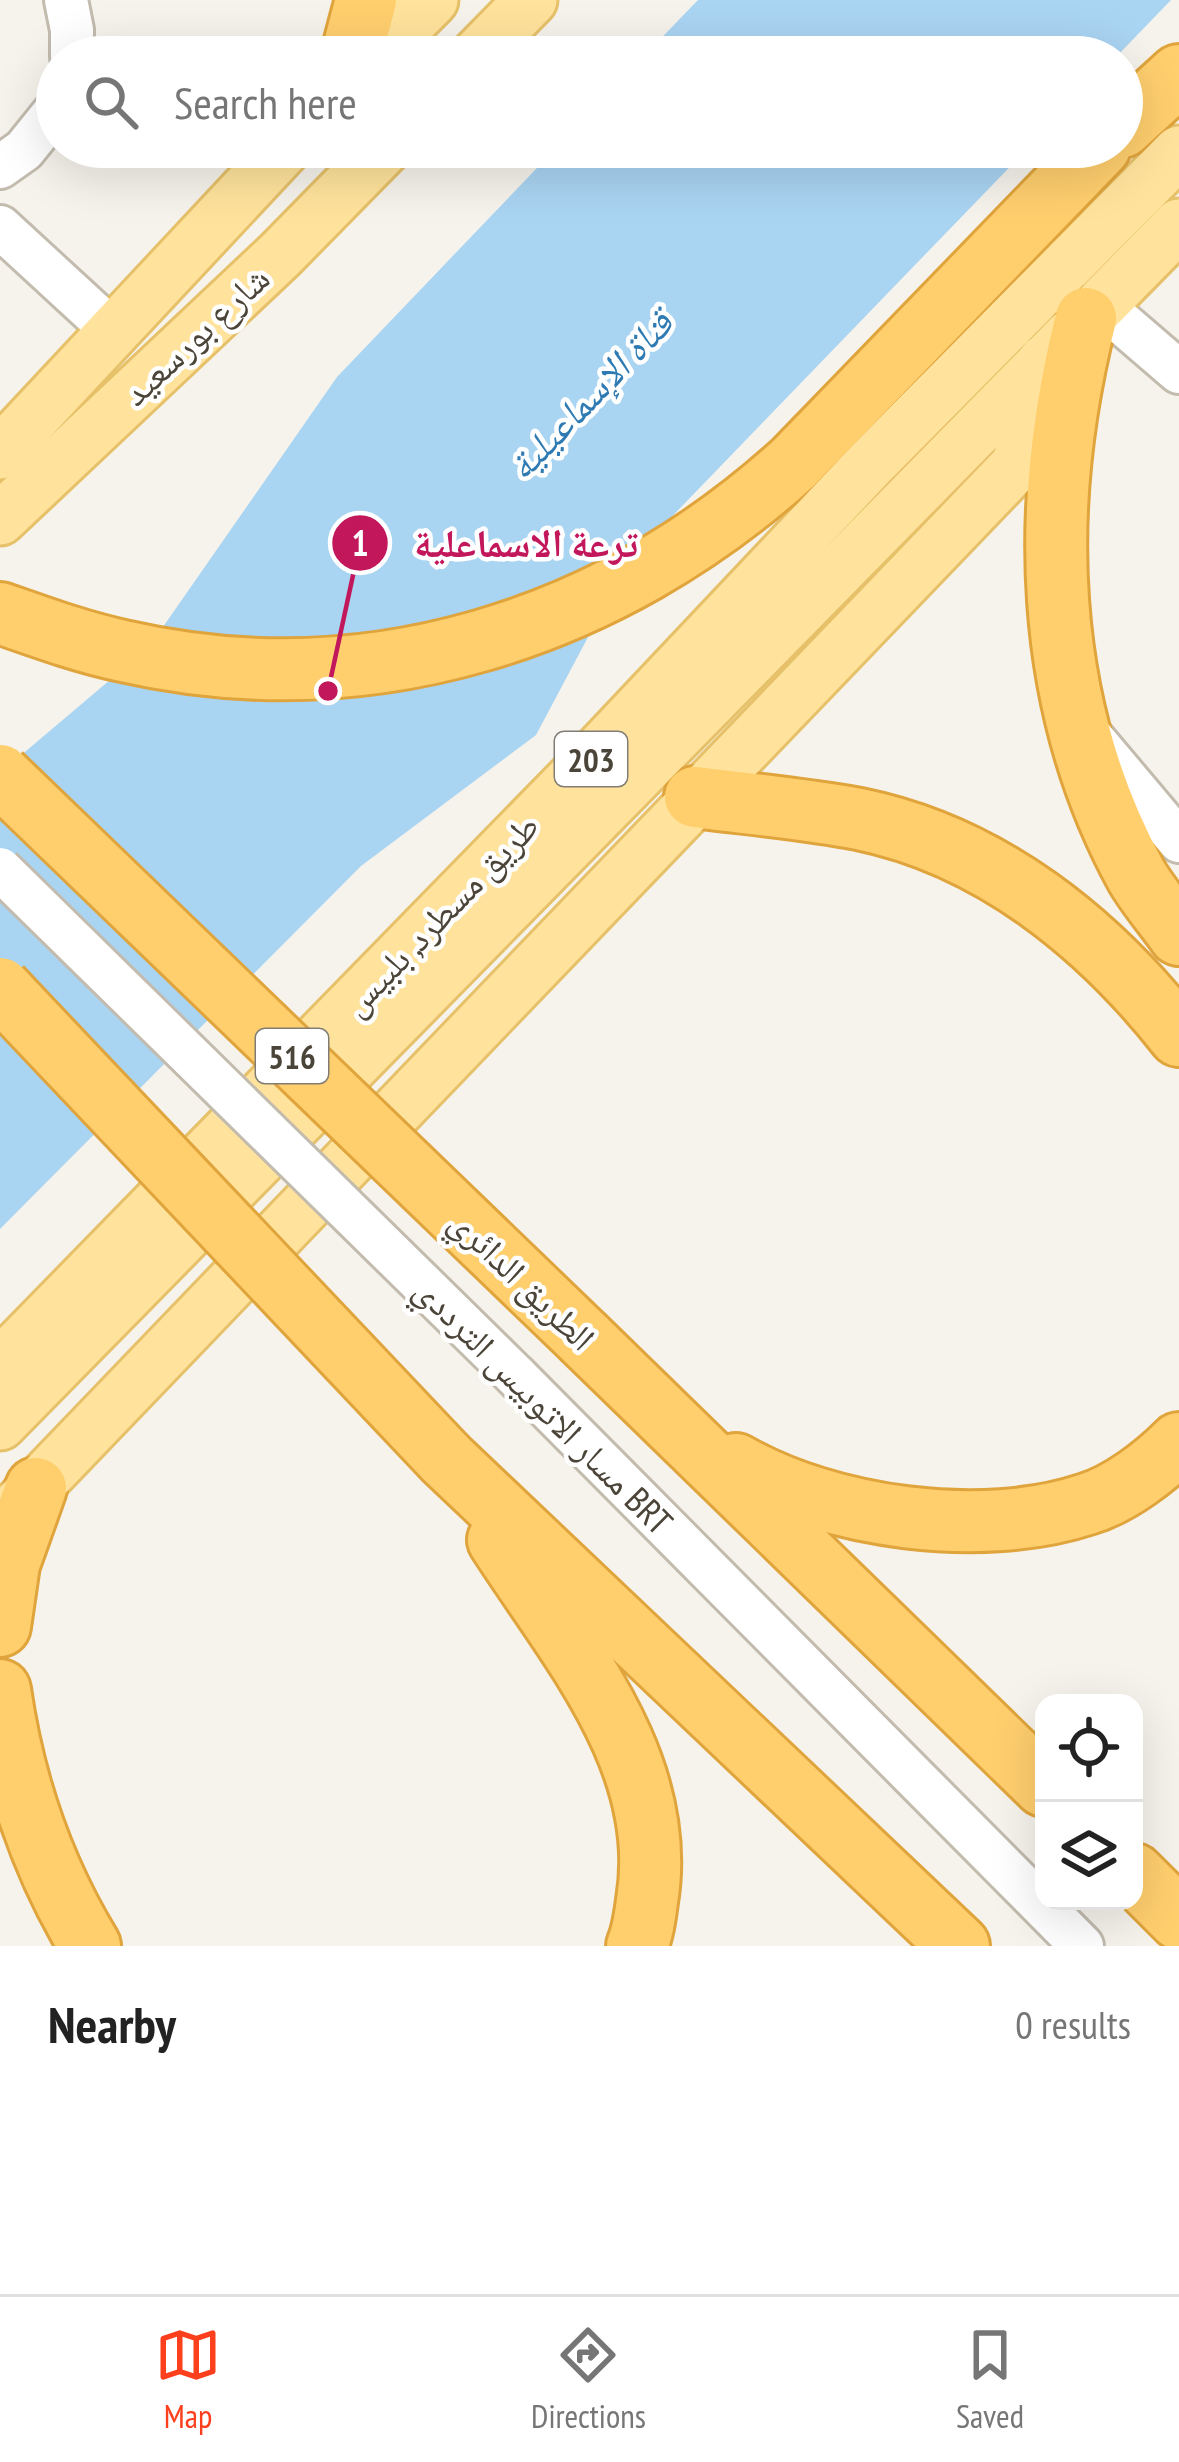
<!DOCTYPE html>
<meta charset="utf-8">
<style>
:root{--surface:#fff;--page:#f2f2f2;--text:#222;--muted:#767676;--line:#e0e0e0;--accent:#fc3f1d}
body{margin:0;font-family:"PT Sans Narrow","Noto Naskh Arabic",sans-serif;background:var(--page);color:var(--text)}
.controls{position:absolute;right:36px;bottom:36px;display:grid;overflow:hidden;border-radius:24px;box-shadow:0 12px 48px #0002}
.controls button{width:108px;height:108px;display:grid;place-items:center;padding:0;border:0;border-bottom:3px solid var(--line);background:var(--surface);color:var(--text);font:60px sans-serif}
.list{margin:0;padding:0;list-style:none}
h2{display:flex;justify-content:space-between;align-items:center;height:156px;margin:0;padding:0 48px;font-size:51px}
h2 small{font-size:39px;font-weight:400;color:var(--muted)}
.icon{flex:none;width:66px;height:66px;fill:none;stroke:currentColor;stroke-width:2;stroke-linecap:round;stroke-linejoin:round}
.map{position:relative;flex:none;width:1179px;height:1946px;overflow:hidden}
.search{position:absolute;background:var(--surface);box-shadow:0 12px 48px #0002;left:36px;right:36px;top:36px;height:132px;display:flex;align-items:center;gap:30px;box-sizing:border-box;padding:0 42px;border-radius:66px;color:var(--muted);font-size:45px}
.sheet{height:348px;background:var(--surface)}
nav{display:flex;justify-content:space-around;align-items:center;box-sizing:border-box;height:168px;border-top:3px solid var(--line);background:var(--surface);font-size:33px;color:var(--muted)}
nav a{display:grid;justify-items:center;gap:6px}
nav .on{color:var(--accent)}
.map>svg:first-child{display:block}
.water{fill:#a9d4f2}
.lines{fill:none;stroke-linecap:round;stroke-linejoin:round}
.minor-casing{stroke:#c2bbae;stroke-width:48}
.major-casing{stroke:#e6c16a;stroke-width:57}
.highway-casing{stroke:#e0a43c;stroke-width:66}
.minor{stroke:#fff;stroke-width:42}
.major{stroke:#ffe39c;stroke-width:51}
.highway{stroke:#ffcf6e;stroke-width:60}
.minor-bridge-casing{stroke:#c2bbae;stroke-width:48;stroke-linecap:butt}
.highway-bridge-casing{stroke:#e0a43c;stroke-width:66;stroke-linecap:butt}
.minor-bridge{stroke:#fff;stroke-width:42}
.highway-bridge{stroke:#ffcf6e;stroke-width:60}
.labels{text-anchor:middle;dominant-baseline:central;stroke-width:9;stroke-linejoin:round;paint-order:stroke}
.shield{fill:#fff;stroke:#817c74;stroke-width:3}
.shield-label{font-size:33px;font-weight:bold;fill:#4b4439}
.street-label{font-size:36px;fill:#4b4439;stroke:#fff}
.water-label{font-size:39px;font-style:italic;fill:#2e7ab2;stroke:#fff}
.leader{fill:none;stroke:#c2185b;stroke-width:4.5}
.callout-dot{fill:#c2185b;stroke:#fff;stroke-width:4.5}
.mark-label{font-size:36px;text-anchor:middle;font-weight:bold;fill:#fff}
.callout-label{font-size:39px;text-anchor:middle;font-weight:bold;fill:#c2185b;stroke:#fff;stroke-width:9;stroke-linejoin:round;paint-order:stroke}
</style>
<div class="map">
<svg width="1179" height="1946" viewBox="0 0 1179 1946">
<rect width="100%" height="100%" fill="#f6f3ec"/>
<g class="water">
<polygon points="698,0 1171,0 1116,57 643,57"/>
<polygon points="557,147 1029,147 628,562 536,735 361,866 0,1229 0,773 149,647 337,377"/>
</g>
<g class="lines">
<defs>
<g id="minor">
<polyline points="66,0 72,30 72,57"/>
<polyline points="0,167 24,150 57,109"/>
<polyline points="0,227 113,331"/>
<polyline points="1100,304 1179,372"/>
<polyline points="1088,733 1179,841"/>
<polyline points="516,1376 1082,1946"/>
</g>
<g id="major">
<polyline points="375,57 432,0"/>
<polyline points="475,57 531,0"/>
<polyline points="0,453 286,147"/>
<polyline points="0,519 280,255 386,147"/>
<polyline points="0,1365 587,764 870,464 1179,152"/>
<polyline points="0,1424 1179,225"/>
<polyline points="9,1515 1016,466 1038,413 1044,361"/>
</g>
<g id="highway">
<polyline points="351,57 366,0"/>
<polyline points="1122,127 1179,75"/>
<path d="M1086 318C1039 503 1042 703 1136 875 1148 896 1165 915 1179 935"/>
<path d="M0 613C40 627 81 642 123 651 368 707 610 630 794 463L1100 147"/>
<path d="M695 797C750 804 805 809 859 819 991 846 1098 933 1179 1036"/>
<polyline points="584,1338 1044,1786"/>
<polyline points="446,1459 959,1946"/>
<path d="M736 1464C830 1518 982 1539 1087 1504 1120 1494 1155 1467 1179 1443"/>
<path d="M498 1540C568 1649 670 1763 647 1901 645 1916 643 1932 637 1946"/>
<polyline points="0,1626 9,1564 36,1488"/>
<path d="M0 1690C13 1781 42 1867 90 1946"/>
<polyline points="1134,1874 1179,1919"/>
</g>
</defs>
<use href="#minor" class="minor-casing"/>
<use href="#major" class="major-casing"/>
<use href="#highway" class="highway-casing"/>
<use href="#minor" class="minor"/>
<use href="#major" class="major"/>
<use href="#highway" class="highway"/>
<defs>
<polyline id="minor-bridge" points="0,869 516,1376"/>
<g id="highway-bridge">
<polyline points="0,775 584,1338"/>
<polyline points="0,988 446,1459"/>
</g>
</defs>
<use href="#minor-bridge" class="minor-bridge-casing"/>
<use href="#highway-bridge" class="highway-bridge-casing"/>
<use href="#minor-bridge" class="minor-bridge"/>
<use href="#highway-bridge" class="highway-bridge"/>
</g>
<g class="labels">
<g class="shield">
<rect x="555" y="732" width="72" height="54" rx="9"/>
<rect x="256" y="1029" width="72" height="54" rx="9"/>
</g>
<g class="shield-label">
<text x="591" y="759">203</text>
<text x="292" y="1056">516</text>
</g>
<g class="street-label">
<text transform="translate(195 335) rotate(-43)">شارع بورسعيد</text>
<text transform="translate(440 914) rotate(-46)">طريق مسطرد, بلبيس</text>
<text transform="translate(523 1279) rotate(44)">الطريق الدائري</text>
<text transform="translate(544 1405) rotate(45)">مسار الاتوبيس الترددي BRT</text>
</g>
<g class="water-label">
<text transform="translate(589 394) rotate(-46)">قناة الإسماعيلية</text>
</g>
</g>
<path class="leader" d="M328 691L360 543"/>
<g class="callout-dot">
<circle cx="328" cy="691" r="12"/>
<circle cx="360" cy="543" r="30"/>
</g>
<g class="mark-label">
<text x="360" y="556">1</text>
</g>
<g class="callout-label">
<text x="526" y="557">ترعة الاسماعلية</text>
</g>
</svg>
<div class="controls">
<button><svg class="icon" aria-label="locate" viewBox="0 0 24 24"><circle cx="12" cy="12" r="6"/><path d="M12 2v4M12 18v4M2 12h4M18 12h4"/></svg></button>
<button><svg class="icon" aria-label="layers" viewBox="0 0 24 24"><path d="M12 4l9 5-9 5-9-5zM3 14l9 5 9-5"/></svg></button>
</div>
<div class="search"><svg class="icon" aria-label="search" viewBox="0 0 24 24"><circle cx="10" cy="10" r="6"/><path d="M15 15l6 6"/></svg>Search here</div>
</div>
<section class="sheet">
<h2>Nearby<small>0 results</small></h2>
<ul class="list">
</ul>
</section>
<nav>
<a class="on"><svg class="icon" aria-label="map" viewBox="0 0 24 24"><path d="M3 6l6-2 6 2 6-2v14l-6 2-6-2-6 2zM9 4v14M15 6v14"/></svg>Map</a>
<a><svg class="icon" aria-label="directions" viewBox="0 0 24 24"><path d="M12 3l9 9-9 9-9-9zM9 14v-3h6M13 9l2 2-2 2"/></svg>Directions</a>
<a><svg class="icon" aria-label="saved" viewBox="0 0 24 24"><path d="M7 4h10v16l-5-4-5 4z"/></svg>Saved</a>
</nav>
